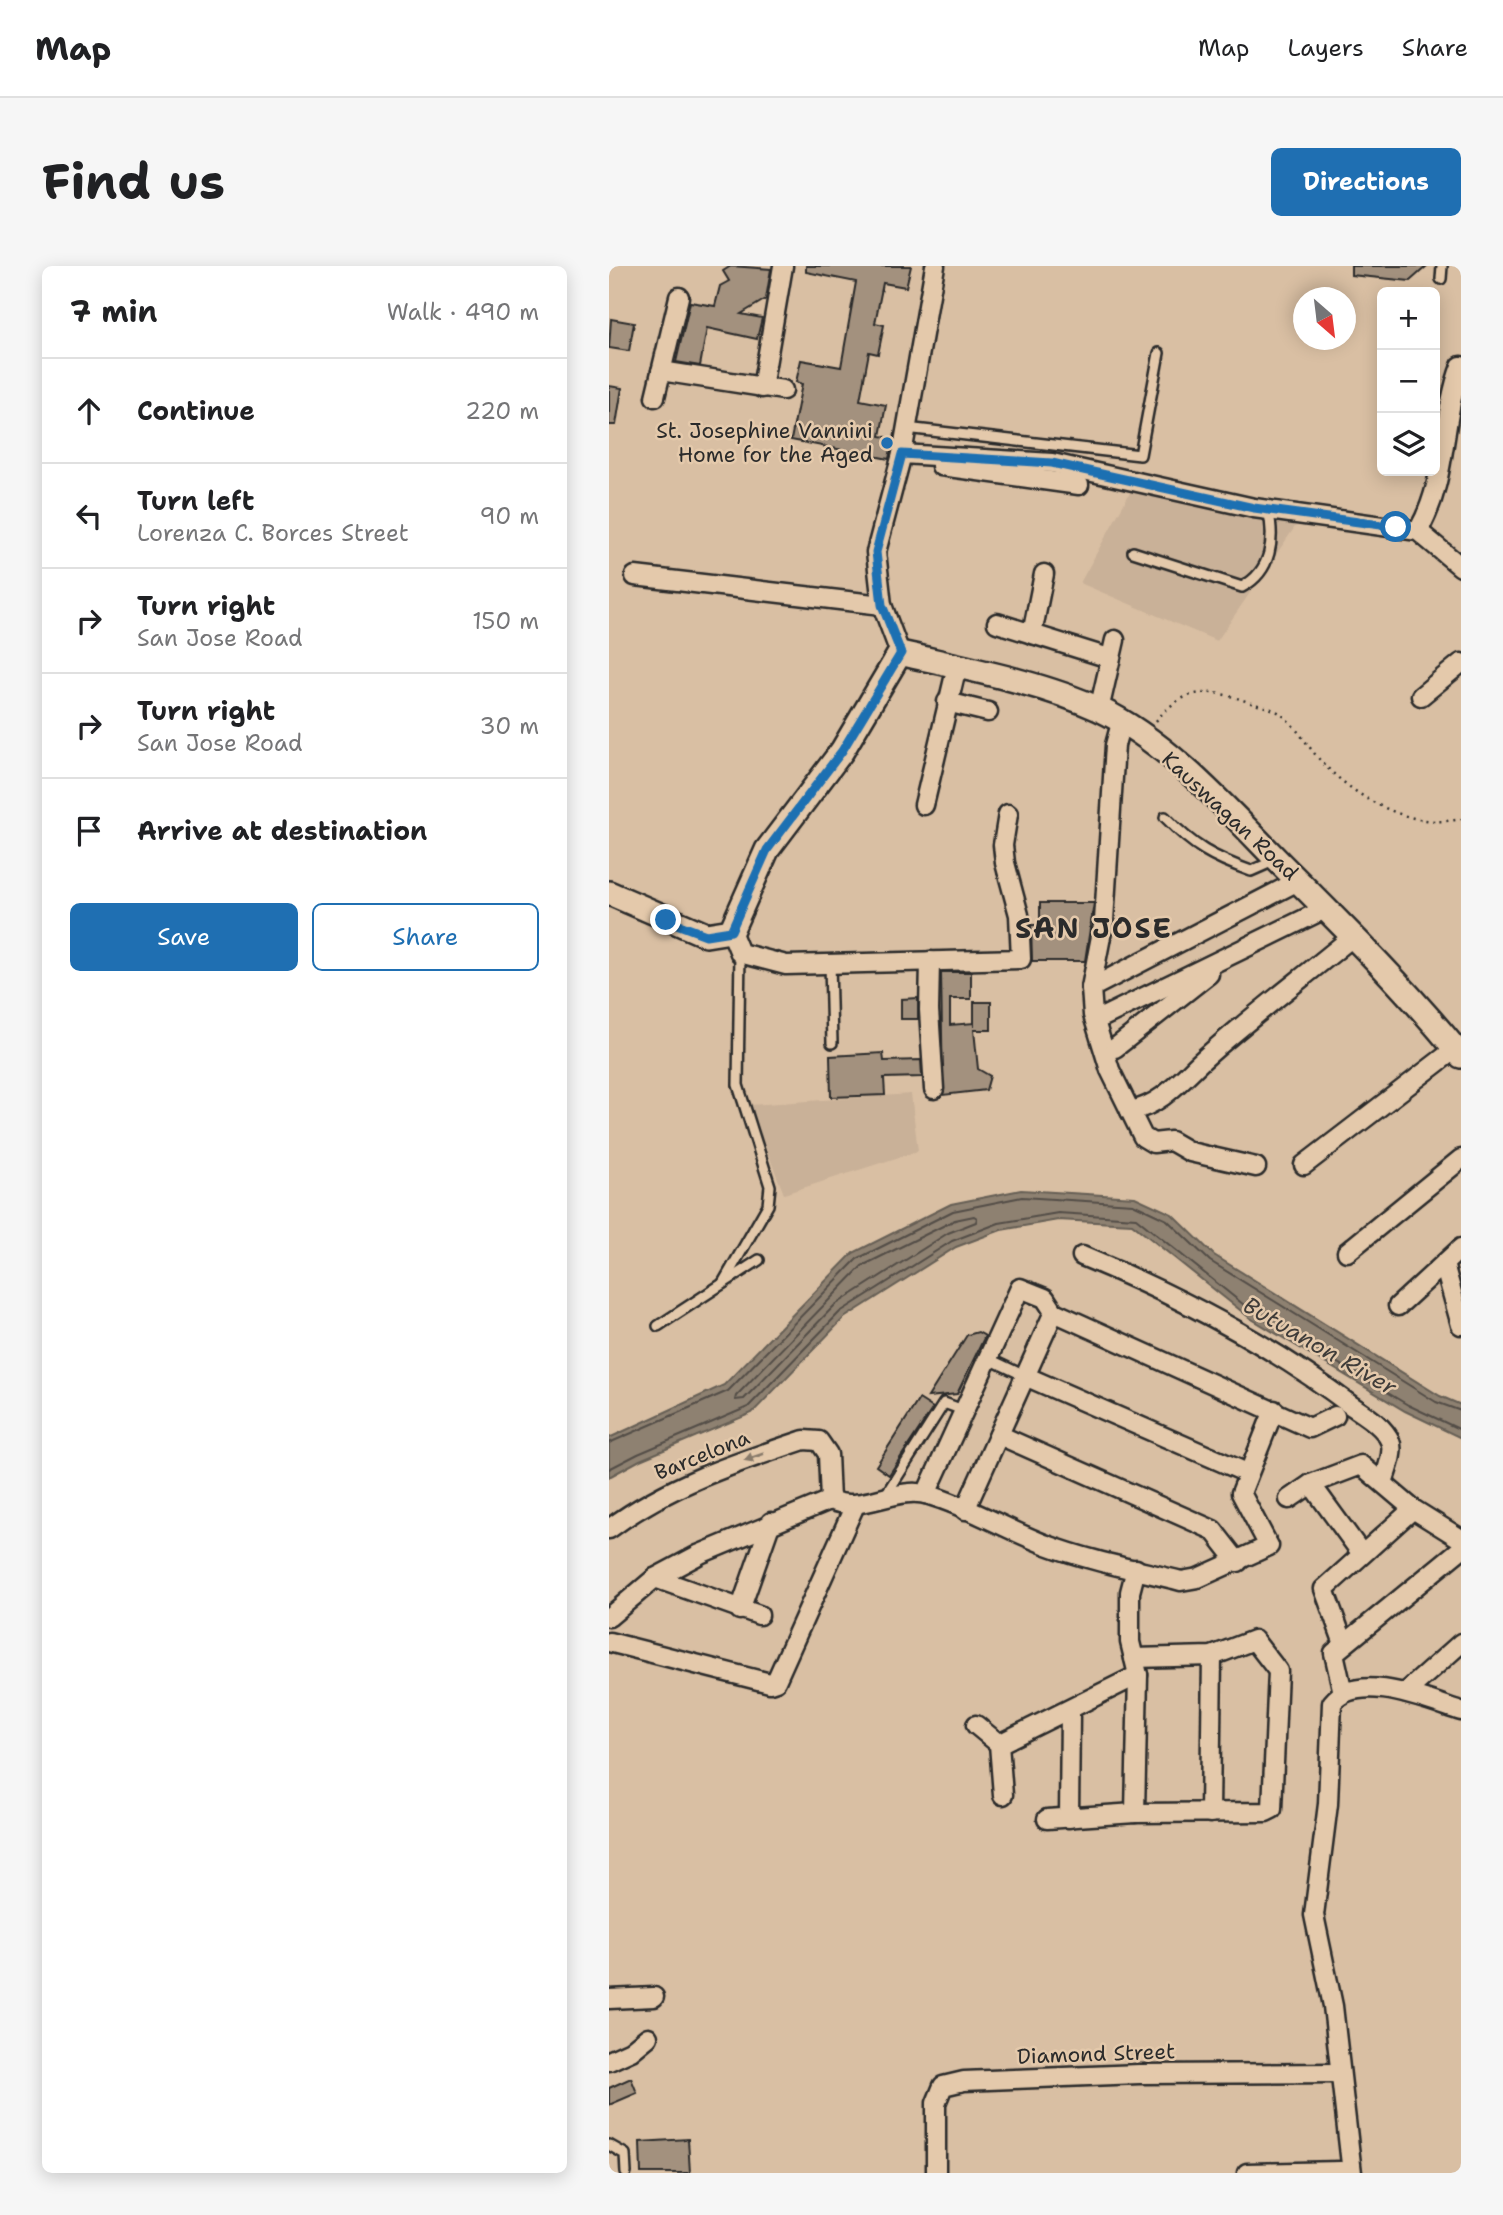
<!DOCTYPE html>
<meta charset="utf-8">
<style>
:root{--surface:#fff;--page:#f6f6f6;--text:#202124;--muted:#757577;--line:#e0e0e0;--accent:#1f6fb2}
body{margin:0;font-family:"Shantell Sans",sans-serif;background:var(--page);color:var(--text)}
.controls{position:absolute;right:21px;top:21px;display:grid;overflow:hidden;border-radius:10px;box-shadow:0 4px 18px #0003}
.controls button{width:63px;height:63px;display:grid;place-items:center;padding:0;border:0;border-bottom:2px solid var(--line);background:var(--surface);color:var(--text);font:35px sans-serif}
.compass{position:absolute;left:684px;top:21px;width:63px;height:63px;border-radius:50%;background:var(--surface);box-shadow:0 4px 18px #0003;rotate:152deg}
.stop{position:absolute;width:21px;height:21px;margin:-16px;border:5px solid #1f6fb2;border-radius:50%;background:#fff}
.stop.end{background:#1f6fb2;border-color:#fff;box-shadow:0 2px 7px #0008}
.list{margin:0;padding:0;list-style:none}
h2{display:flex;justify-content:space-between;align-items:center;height:91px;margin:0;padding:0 28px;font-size:30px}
h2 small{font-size:23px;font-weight:400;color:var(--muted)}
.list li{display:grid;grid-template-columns:46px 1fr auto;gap:21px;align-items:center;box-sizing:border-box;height:105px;padding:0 28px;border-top:2px solid var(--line)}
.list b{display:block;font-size:26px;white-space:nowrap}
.list p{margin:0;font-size:23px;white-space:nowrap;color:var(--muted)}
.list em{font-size:23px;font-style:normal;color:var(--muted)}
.actions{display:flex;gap:14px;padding:21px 28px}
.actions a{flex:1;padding:16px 0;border:2px solid var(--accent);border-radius:10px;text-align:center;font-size:24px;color:var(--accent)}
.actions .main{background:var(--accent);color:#fff}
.icon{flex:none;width:38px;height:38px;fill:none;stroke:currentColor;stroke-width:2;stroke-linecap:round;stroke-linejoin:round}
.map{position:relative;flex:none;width:852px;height:1907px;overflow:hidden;border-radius:10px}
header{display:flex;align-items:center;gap:42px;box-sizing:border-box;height:98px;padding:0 35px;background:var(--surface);border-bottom:2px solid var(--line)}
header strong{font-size:33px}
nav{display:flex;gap:38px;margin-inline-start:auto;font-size:24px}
.intro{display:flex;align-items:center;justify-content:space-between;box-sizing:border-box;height:168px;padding:0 42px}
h1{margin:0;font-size:49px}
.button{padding:18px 32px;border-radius:10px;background:var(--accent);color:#fff;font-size:24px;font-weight:700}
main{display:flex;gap:42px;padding:0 42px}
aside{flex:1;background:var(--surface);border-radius:10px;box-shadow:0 4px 18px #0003}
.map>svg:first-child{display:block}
.built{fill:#c9b198}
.water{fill:#8e8171;stroke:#665f55;stroke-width:2}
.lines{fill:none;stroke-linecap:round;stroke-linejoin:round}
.shore{stroke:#534d47;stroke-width:2}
.building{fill:#a3917e;stroke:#2b2b2b;stroke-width:2}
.service-casing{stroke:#2b2b2b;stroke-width:14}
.minor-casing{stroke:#2b2b2b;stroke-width:23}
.tertiary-casing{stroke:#2b2b2b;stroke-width:28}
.path{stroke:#2b2b2b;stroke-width:2.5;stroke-dasharray:2 5;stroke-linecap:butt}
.service{stroke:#e4c9ab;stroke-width:9}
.minor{stroke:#e4c9ab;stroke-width:18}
.tertiary{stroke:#e4c9ab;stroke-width:23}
.oneway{fill:#887a6b}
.route{stroke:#1f6fb2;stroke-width:9}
.poi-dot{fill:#1f6fb2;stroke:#e4c9ab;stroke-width:2.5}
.labels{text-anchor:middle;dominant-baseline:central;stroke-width:5;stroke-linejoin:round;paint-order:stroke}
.poi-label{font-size:21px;fill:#2b2b2b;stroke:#e4c9ab;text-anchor:end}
.street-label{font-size:21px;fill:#2b2b2b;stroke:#e4c9ab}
.water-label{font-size:23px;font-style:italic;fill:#3f3c39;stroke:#e4c9ab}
.district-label{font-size:28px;font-weight:bold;letter-spacing:2px;fill:#2b2b2b;stroke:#e4c9ab}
</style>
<header>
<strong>Map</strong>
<nav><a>Map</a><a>Layers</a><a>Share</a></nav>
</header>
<div class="intro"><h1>Find us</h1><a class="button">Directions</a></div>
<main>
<aside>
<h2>7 min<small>Walk · 490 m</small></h2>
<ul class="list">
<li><svg class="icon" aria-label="ahead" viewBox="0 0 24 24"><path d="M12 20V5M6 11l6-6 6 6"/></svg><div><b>Continue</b></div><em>220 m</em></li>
<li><svg class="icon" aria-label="left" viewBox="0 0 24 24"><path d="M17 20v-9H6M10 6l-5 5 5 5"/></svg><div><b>Turn left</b><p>Lorenza C. Borces Street</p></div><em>90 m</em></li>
<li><svg class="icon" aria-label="right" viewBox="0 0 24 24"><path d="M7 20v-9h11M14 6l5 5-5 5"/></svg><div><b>Turn right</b><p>San Jose Road</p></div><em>150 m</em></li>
<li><svg class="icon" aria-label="right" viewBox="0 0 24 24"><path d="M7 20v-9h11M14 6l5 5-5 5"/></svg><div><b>Turn right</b><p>San Jose Road</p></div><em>30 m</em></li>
<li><svg class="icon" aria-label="arrive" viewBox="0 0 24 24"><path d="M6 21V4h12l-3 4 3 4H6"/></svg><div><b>Arrive at destination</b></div></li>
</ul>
<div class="actions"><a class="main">Save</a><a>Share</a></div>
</aside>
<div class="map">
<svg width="852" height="1907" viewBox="0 0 852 1907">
<rect width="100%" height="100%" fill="#d9bfa3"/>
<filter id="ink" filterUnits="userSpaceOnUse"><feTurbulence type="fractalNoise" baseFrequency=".0143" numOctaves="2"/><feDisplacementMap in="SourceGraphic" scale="14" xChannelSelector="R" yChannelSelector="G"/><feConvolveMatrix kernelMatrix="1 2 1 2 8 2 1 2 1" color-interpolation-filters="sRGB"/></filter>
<g filter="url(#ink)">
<g class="built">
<polygon points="523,223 690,255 608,375 471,317"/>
<polygon points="302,828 309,885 175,928 140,839"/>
</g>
<polygon class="water" points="412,924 526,931 563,948 605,989 831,1130 852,1139 852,1172 796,1145 641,1052 523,958 449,954 392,964 347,981 235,1052 143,1147 31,1194 0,1211 0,1172 115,1119 244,987 342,938"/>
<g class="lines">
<g class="shore">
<polygon points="365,950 368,952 367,956 339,967 226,1039 135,1133 126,1134 127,1130 253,1000 346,954"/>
<polyline points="0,1177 119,1125 248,993 344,945 413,931 524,938 558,954 601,995 827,1136 852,1145"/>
<polyline points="0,1203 29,1188 139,1141 231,1046 343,975 390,957 449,947 527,952 645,1047 799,1139 852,1164"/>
</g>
</g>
<g class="building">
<polygon points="122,0 162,3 157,33 132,48 153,52 148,73 98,62 91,100 67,96 81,36 106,40 111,20 120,15 114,5"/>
<polygon points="197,0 302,0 297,21 274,17 266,57 275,59 269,88 260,86 251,134 277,139 271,170 284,172 280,193 182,174 193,118 187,116 192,94 232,101 247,16 197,6"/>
<polygon points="742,0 818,0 801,15 742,9"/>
<polygon points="2,53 25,57 20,85 0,82"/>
<polygon points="0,120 13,122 7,159 0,159"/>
<polygon points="431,637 485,637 476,695 423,695 422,659 431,659"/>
<polygon points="332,706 362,706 362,733 341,733 341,759 365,757 365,761 365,736 382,736 382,764 365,764 369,803 381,810 377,824 334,829"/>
<polygon points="309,732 309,753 292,753 292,733"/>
<polygon points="274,787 275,795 312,794 313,811 275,812 276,829 222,831 221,790"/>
<polygon points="369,1066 376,1070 348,1128 319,1131 358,1069"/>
<polygon points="310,1133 324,1142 280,1209 267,1200"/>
<polygon points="22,1812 28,1827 0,1839 0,1822"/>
<polygon points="79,1873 81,1907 32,1907 31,1876"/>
</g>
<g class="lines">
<defs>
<g id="service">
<polyline points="832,13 833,0"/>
<polyline points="297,162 531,189 550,87"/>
<path d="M524 286 633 321C663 305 666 273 659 243"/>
<path d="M556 551C585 581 603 591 642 605L667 594"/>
<polyline points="221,697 223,777"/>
<polyline points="114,1017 159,939 161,920 129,819 131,687"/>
<polyline points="49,1060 150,994"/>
<polyline points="378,1092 416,1110"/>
<polyline points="276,1230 335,1137 354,1144"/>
<polyline points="0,1879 16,1888 17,1907"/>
</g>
<g id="minor">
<polyline points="52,105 174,124"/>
<polyline points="153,122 174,0"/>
<polyline points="46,131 70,31"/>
<polyline points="293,188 443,197 645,242 809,265 852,301"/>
<polyline points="332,200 470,219"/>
<path d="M809 265C839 214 832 153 852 100"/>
<polyline points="26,310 273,339"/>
<polyline points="388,357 500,392"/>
<polyline points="423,368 435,308"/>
<polyline points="291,387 273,339 267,286 293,188 326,0"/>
<polyline points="812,430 852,397"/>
<polyline points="338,436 379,446"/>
<polyline points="490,444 506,374"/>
<polyline points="512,457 506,479 495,655 482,722 484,749 501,804 534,871 544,877 562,875 581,886 647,901"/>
<polyline points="315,539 348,400"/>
<polyline points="122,665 131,687 177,699 412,693 410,649 396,597 394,579 399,548"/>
<polyline points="321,695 320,744 325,823"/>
<polyline points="482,722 689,615"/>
<polyline points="494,751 718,642"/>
<polyline points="506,782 600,708"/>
<path d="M521 845C554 839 574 811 598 790 644 749 695 711 743 671"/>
<polyline points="695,899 846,783"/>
<polyline points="738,986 852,893"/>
<path d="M473 990C568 1029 661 1078 743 1140 756 1149 775 1160 781 1175 786 1186 777 1206 774 1217"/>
<polyline points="835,998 852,1059"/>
<polyline points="789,1040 852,982"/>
<polyline points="416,1110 638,1207"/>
<polyline points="390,1169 604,1264 629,1296"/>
<polyline points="702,1218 753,1288"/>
<polyline points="317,1228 411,1022 436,1032 445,1046 701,1162 726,1150"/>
<polyline points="680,1233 702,1218 752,1199 804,1243 852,1273"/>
<polyline points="356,1244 445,1046"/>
<path d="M0 1263C59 1219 126 1197 195 1174L210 1175 219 1188 221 1234"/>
<polyline points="46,1312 150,1349"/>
<polyline points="131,1344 162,1256"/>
<path d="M0 1351 46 1312 91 1288 221 1234C253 1248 288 1219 320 1229 361 1241 398 1264 438 1279 481 1295 528 1304 572 1315L589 1312 660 1280 632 1227 665 1144"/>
<polyline points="0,1376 161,1417 167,1415 246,1239"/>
<polyline points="735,1378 715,1323 804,1243"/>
<polyline points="734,1427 725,1387 852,1283"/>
<polyline points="796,1427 852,1377"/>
<polyline points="367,1459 390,1478 394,1529"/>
<polyline points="390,1478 529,1409"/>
<polyline points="526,1547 529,1409 521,1376 521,1326 527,1303"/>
<polyline points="601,1547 603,1390"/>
<polyline points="460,1552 461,1445"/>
<polyline points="438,1553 526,1547 657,1546 663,1543 669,1405 645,1374 603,1390 525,1392"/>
<polyline points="0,1733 45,1731"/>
<polyline points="0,1795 22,1785 39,1771"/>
<polyline points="327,1907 327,1837 334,1820 355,1815 530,1808 731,1807"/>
<polyline points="638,1907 732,1905"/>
<path d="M743 1907 724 1740 705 1649 719 1538 723 1437C749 1404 820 1435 852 1445"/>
</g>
<path id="tertiary" d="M0 627 97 669 122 665 158 584 233 485 291 387C355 402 431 416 490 443 558 475 619 544 671 597 733 659 797 722 852 790"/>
</defs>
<use href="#service" class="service-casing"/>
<use href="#minor" class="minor-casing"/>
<use href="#tertiary" class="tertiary-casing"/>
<path class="path" d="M547 455C575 420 603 422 642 437 651 440 664 442 672 448 687 460 698 479 710 493 744 531 801 564 852 553"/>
<use href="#service" class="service"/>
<use href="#minor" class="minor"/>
<use href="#tertiary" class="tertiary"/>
</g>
<defs><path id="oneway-solid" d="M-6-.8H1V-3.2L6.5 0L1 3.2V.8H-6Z" transform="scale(1.75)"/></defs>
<use class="oneway" href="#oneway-solid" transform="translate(145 1191) rotate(161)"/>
</g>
<g class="lines" filter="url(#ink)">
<polyline class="route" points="57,654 97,669 122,665 158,584 233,485 292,387 273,339 267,286 293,188 443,197 645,242 787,261"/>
</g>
<circle class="poi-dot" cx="278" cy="177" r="7"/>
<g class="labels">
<g class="poi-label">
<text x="264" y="165">St. Josephine Vannini<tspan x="264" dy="24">Home for the Aged</tspan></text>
</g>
<g class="street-label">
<text transform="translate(621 550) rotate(43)">Kauswagan Road</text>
<text transform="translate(93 1189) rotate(-22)">Barcelona</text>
<text transform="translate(487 1788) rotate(-2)">Diamond Street</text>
</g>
<g class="water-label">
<text transform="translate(711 1080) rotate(30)">Butuanon River</text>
</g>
<g class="district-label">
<text x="485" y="662">SAN JOSE</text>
</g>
</g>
</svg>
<div class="controls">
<button>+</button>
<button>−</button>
<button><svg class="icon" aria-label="layers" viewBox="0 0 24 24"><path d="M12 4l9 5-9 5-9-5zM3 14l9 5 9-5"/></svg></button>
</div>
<svg class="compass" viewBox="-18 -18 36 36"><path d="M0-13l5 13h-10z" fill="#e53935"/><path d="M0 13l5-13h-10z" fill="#757577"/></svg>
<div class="stop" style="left:787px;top:261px"></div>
<div class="stop end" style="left:57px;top:654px"></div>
</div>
</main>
